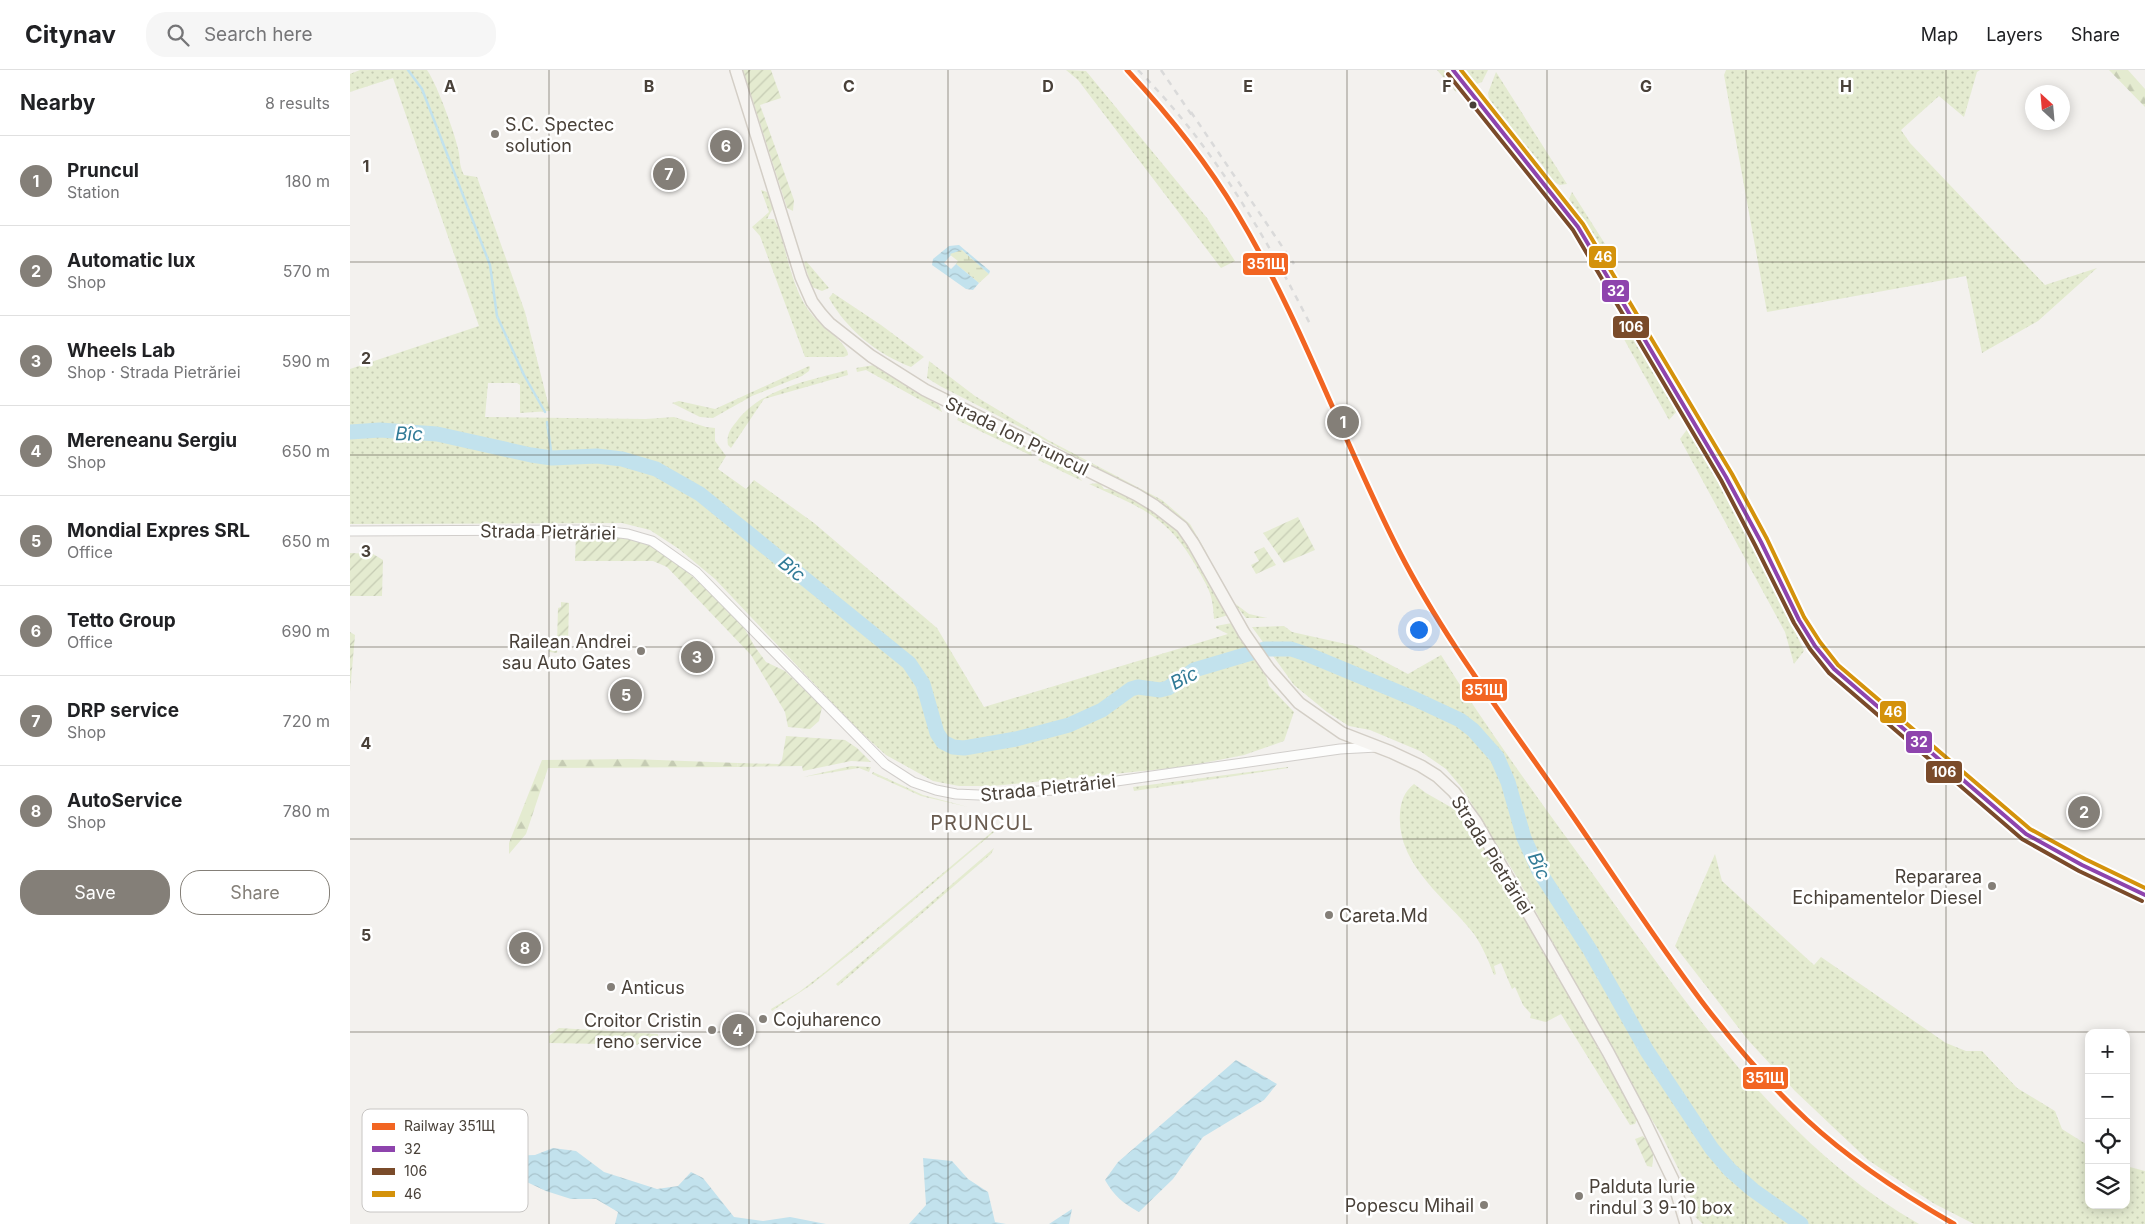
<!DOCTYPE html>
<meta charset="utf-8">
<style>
:root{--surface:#fff;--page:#f6f6f6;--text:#202124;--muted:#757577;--line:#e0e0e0;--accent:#847f78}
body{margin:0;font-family:Inter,sans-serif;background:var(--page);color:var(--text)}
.controls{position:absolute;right:15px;bottom:15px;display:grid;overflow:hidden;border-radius:10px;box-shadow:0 2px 12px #0003}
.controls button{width:45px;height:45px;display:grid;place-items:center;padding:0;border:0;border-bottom:1px solid var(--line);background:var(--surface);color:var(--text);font:25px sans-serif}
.compass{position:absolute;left:1675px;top:15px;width:45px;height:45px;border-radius:50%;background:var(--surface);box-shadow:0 2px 12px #0003;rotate:334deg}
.you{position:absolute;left:1068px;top:559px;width:18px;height:18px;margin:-12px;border:4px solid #fff;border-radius:50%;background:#1a73e8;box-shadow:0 0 0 8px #1a73e833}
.badge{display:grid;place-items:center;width:32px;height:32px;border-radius:50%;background:var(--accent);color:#fff;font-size:16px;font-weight:700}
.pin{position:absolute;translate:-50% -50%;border:2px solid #fff;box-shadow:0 1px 5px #0006}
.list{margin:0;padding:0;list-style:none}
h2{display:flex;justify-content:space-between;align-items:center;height:65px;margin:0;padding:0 20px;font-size:21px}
h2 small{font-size:16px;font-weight:400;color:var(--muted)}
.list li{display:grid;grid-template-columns:32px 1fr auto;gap:15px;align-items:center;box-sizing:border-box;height:90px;padding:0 20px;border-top:1px solid var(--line)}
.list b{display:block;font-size:19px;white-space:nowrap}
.list p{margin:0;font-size:16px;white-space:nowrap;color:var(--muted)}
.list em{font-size:16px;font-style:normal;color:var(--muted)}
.actions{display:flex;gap:10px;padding:15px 20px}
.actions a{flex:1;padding:11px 0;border:1px solid var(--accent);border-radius:20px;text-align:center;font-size:18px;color:var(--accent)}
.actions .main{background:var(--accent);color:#fff}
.icon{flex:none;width:28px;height:28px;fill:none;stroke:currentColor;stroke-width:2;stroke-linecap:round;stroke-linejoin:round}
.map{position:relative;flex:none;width:1795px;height:1154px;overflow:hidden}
header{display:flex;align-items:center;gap:30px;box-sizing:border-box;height:70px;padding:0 25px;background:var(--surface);border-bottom:1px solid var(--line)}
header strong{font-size:24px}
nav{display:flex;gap:28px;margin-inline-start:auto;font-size:18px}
.search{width:350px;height:45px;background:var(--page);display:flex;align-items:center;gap:12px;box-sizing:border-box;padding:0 18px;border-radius:20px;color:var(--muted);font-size:19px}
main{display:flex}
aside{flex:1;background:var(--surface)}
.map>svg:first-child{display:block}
.grass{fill:url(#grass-dots)}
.forest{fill:url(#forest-firs)}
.wetland{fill:url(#wetland-marsh)}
.garden{fill:url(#garden-furrows)}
.water{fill:url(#water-waves)}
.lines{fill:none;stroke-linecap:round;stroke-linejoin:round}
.stream{stroke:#c2e2ed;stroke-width:2.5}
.river{stroke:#c2e2ed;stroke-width:15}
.street-casing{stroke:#d1cecb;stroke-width:11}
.secondary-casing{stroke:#d3cec6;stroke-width:14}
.street{stroke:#fdfdfc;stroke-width:9}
.secondary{stroke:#f6f4f1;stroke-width:11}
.rail{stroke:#dadada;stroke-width:2.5;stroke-dasharray:6 6;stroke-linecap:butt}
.bus-1-casing{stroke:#fff;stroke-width:8}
.bus-2-casing{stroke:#fff;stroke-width:8}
.bus-3-casing{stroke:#fff;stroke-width:8}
.bus-1{stroke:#8e44ad;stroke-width:4}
.bus-2{stroke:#7a4b2a;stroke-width:4}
.bus-3{stroke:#d4920b;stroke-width:4}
.rail-1-casing{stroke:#fff;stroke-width:9}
.rail-1{stroke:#f26522;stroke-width:5}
.grid{fill:none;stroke:#494139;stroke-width:1;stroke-opacity:0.55}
.bus-dot{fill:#494139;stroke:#fff;stroke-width:2}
.poi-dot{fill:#847f78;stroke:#fff;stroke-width:2}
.labels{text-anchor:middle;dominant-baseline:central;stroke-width:5;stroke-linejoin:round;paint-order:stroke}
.poi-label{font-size:18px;fill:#494139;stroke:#fff;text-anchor:start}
.street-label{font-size:18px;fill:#494139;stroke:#fff}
.water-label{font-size:19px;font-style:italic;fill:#327b97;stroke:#fff}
.quarter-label{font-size:20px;letter-spacing:1px;fill:#6b5d51;stroke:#fff}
.key{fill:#fff;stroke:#c8c6c4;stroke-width:1}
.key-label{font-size:14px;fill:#494139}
.grid-label{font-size:16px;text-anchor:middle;font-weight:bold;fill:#494139;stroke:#fff;stroke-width:5;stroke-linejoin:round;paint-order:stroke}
.line-badge{stroke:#fff;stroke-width:2}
.badge-label{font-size:14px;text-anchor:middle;font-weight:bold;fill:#fff}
</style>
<header>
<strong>Citynav</strong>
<div class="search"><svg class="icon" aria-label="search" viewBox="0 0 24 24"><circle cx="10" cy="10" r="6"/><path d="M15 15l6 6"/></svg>Search here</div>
<nav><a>Map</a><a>Layers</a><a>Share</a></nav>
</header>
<main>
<aside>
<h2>Nearby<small>8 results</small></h2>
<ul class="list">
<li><span class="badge">1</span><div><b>Pruncul</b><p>Station</p></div><em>180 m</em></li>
<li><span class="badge">2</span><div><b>Automatic lux</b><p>Shop</p></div><em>570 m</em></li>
<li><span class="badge">3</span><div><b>Wheels Lab</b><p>Shop · Strada Pietrăriei</p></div><em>590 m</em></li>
<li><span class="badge">4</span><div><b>Mereneanu Sergiu</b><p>Shop</p></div><em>650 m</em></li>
<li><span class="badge">5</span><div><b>Mondial Expres SRL</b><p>Office</p></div><em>650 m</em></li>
<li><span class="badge">6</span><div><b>Tetto Group</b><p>Office</p></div><em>690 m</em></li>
<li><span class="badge">7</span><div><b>DRP service</b><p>Shop</p></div><em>720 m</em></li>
<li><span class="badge">8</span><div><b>AutoService</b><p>Shop</p></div><em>780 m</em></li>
</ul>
<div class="actions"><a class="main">Save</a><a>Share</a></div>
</aside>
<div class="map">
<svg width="1795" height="1154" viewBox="0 0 1795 1154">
<defs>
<pattern id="grass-dots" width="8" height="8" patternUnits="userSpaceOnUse" patternTransform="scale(1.25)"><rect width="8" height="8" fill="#e4ebd0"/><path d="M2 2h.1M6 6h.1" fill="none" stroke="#c5cbb3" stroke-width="1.8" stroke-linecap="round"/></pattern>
<pattern id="forest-firs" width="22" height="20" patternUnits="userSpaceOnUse" patternTransform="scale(1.25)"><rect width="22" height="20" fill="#e4ebd0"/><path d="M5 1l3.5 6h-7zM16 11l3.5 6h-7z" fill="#c5cbb3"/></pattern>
<pattern id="wetland-marsh" width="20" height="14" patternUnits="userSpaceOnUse" patternTransform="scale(1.25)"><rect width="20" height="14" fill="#e4ebd0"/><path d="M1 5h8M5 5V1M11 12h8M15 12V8" fill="none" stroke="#c5cbb3"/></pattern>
<pattern id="garden-furrows" width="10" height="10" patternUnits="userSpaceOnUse" patternTransform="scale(1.25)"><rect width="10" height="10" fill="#e4ebd0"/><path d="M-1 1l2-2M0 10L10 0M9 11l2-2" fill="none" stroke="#c5cbb3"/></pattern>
<pattern id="water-waves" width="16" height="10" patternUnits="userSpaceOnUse" patternTransform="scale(1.25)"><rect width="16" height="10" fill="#c2e2ed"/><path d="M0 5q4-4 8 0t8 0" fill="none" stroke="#a8c3cc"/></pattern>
</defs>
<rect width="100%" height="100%" fill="#f3f1ee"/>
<g class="grass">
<path d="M10 0H77C87 14 106 66 109 83 110 92 110 97 114 105L127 107 175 242 200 341 170 343V315L167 313H138L135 347 296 349 324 347 356 357 365 358V371L376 386 368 399 396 419 404 410 464 453 587 558 634 637 878 564 866 558V556L882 553 914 600 919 616 944 642 934 671 894 685 833 697 643 716H609L583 711 536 685 505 657 365 509 329 479 300 460 272 453 0 454V299L129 256 43 8 0 22V4Z"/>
<polygon points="716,0 736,1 857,148 885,191 871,198 728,10"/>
<polygon points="1114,0 1138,0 1132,12 1127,14 1123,13"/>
<polygon points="1376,0 1630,0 1627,2 1614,47 1589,26 1551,60 1560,73 1695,215 1747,198 1688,251 1632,283 1616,206 1417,242 1374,5"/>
<polygon points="1146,2 1217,114 1210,115 1200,110 1193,96 1176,76 1166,68 1158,52 1149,44 1140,33 1138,23"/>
<path d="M411 120 417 122 423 138 417 149H424L429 159C438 187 443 223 463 246 471 255 499 275 498 285L494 287H455L410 166 402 157 419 142Z"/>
<polygon points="1222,122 1264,188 1258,193 1219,129"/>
<polygon points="456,191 479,218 472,221 462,217 454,193"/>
<path d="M483 223 531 255 574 287 561 297C527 284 497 260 479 228Z"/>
<polygon points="1270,262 1288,269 1328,340 1319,350"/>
<polygon points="579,291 625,326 698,370 812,430 840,454 858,485 833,450 810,432 674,359 590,316 577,308"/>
<polygon points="524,295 589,335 592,342 516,300 507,302 506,298"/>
<polygon points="459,296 460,297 459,301 452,306 402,326 363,348 350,347 322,333 329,331 365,339"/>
<path d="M497 300 498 305 414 329 381 378 378 375C376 365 381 358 387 351 412 318 459 311 497 300Z"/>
<polygon points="610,345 680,378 682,386 607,350"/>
<polygon points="1338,358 1363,396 1402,468 1454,581 1444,594 1435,562 1330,369"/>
<polygon points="690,388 722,399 732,411 688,390"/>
<path d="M750 413 754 419C767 418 775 424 786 430 839 459 851 494 879 545L864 549C863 523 858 518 846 496 817 445 789 437 739 414Z"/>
<polygon points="883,532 899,544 917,548 896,548"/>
<path d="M934 556 942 562 1005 576 1058 604 1091 585C1142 667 1199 743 1255 821 1344 944 1434 1077 1569 1154H1353L1345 1147 1347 1146 1333 1108 1313 1068 1293 1035 1165 804 1112 718 1096 699 1070 681 1020 660 999 656 977 642 944 615 902 557Z"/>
<polygon points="501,696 521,697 519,702 509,698 453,707"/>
<polygon points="938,697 938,698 784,721 783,717"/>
<polygon points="523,702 573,725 618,737 571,726 522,704"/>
<path d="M1064 714 1076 723 1104 739 1126 766 1173 842 1287 1049 1285 1054 1280 1055 1211 944 1196 952 1180 948 1181 944 1173 935 1165 917 1162 919 1151 893 1144 896 1146 904 1144 905C1138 890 1133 877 1124 864 1096 828 1046 795 1050 743 1051 731 1054 722 1064 714Z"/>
<polygon points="649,756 650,757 511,875 461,915 422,941 421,939 449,922 475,902"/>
<polygon points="644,778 641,784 488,916 486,914"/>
<polygon points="1365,784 1372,811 1464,895 1471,887 1596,973 1616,981 1632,981 1667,1018 1705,1041 1712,1059 1739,1076 1739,1135 1776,1135 1776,1096 1795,1101 1795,1154 1624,1154 1583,1133 1518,1090 1445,1021 1398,970 1325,876"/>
</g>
<g class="forest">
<polygon points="1759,0 1778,0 1795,19 1795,37"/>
<polygon points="282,689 388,693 387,697 198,698 176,764 159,784 159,773 192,690"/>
</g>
<polygon class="wetland" points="606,180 612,180 639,204 629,213 606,194 608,191 599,184"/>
<g class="garden">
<polygon points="393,0 421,0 431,28 410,35 444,130 443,141 437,138"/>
<polygon points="1087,0 1094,0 1109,19 1106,22"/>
<polygon points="948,447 965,480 934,493 913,463"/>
<polygon points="252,464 281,467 300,474 328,494 358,520 393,556 405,577 416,592 435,601 472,637 469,651 460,659 438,657 435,642 401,585 317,497 303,491 225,491 226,465"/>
<polygon points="914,477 926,495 906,504 901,495 909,491 904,482"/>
<polygon points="0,483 23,484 33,490 32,526 0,526"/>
<polygon points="211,532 219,533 218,574 208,574 207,583 199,582 199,574 207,574 208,538 211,537"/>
<polygon points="0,562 5,565 0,622"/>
<polygon points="436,666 495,670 507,678 521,692 501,691 453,701 452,696 387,697 388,693 429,694 432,690"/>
<polygon points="209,958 308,964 308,975 199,973 199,966"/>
<path d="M1293 1066C1302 1076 1305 1083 1302 1097L1297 1096 1285 1069Z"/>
</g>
<g class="water">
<polygon points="609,175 640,201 639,204 612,180 600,184 601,185 594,193 601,199 606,194 629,213 623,220 616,219 582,195 583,189 599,176"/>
<path d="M886 990 927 1014 914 1030 853 1067 823 1109 789 1142C773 1133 764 1126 755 1110L768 1092Z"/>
<polygon points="203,1078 226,1081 254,1102 307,1119 328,1116 341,1102 353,1108 384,1147 413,1151 440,1147 476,1154 265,1154 268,1142 246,1129 221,1129 196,1121 149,1099 135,1097 123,1104 120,1092 132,1087 185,1085"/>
<polygon points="573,1088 602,1091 618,1109 638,1122 645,1152 656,1154 559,1154 576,1135"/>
<polygon points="722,1139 719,1154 699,1154"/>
</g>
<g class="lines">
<g class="stream">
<polyline points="58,0 72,19 140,195 147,246 174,305 195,342"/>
<polyline points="197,352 202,388"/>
</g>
<polyline class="river" points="0,362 30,360 87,364 181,385 202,388 247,386 272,389 306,399 350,424 559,593 573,614 587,663 593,672 603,677 614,678 666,669 719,655 752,640 781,619 788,617 810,620 818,618 844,600 915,579 941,579 959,585 1065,629 1110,650 1123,660 1147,687 1158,712 1174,768 1189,801 1240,880 1297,981 1362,1079 1380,1100 1403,1120 1451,1154"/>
<defs>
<polyline id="street" points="0,461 244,460 278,464 302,471 346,502 535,694 563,712 586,720 606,724 629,725 704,720 990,679 1027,677"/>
<g id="secondary">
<polyline points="386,0 451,207 462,232 471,244 479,253 521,286 575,320 787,425 805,436 832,457 843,473 894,563 919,599 949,633 992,663 1041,682 1071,696 1087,706 1104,722 1126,752 1258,982 1293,1048 1323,1110 1336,1154"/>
<polyline points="1103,0 1209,131 1228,157 1376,407 1411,472 1449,550 1465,576 1484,599 1676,764 1732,795 1795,825"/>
</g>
</defs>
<use href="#street" class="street-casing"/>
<use href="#secondary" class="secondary-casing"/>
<use href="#street" class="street"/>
<use href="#secondary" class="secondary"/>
<g class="rail">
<path d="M788 0C860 72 914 163 960 254"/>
<polyline points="811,0 843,47"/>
<polyline points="841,42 944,194"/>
</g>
<defs>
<polyline id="bus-1" points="1103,0 1228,157 1376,407 1411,472 1449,550 1465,576 1484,599 1676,764 1732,795 1795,825"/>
<polyline id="bus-2" points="1098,4 1223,160 1371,410 1405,475 1444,553 1460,579 1479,603 1672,769 1729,801 1792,831"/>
<polyline id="bus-3" points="1111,0 1233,154 1382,404 1417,469 1454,547 1470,572 1488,595 1680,759 1735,789 1795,818"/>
</defs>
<use href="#bus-1" class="bus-1-casing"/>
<use href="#bus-2" class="bus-2-casing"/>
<use href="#bus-3" class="bus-3-casing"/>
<use href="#bus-1" class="bus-1"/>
<use href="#bus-2" class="bus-2"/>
<use href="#bus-3" class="bus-3"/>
<defs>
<path id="rail-1" d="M777 0C818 44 856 91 887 143 952 251 992 370 1049 481 1094 569 1155 648 1211 729 1288 839 1358 958 1457 1050 1501 1091 1552 1124 1604 1154"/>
</defs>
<use href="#rail-1" class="rail-1-casing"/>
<use href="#rail-1" class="rail-1"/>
</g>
<path class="grid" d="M199 0V1154M399 0V1154M598 0V1154M798 0V1154M997 0V1154M1197 0V1154M1396 0V1154M1596 0V1154M0 192H1795M0 385H1795M0 577H1795M0 769H1795M0 962H1795"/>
<circle class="bus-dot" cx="1123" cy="35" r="4.5"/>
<g class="poi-dot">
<circle cx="145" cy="64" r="5"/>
<circle cx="291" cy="581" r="5"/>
<circle cx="1642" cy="816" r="5"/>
<circle cx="979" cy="845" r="5"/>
<circle cx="261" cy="917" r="5"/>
<circle cx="413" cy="949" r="5"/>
<circle cx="362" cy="960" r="5"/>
<circle cx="1229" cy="1126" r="5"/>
<circle cx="1134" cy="1135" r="5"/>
</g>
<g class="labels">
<g class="poi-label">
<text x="155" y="54">S.C. Spectec<tspan x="155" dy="21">solution</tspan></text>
<text x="281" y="571" text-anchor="end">Railean Andrei<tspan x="281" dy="21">sau Auto Gates</tspan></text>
<text x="1632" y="806" text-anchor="end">Repararea<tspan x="1632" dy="21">Echipamentelor Diesel</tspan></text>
<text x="989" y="845">Careta.Md</text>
<text x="271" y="917">Anticus</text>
<text x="423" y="949">Cojuharenco</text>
<text x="352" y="950" text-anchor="end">Croitor Cristin<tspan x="352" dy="21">reno service</tspan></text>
<text x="1239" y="1116">Palduta Iurie<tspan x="1239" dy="21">rindul 3 9-10 box</tspan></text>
<text x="1124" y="1135" text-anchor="end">Popescu Mihail</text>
</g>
<g class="street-label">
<text transform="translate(667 366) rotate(26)">Strada Ion Pruncul</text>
<text transform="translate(198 462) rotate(1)">Strada Pietrăriei</text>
<text transform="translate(698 718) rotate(-6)">Strada Pietrăriei</text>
<text transform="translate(1142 785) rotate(58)">Strada Pietrăriei</text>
</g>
<g class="water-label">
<text transform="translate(59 364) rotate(1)">Bîc</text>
<text transform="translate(442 499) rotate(39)">Bîc</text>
<text transform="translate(834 608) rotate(-27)">Bîc</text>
<text transform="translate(1189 796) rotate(65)">Bîc</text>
</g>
<g class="quarter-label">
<text x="632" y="753">PRUNCUL</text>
</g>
</g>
<rect x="12" y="1039" width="166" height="103" rx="8" class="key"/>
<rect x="22" y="1053" width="23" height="7" fill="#f26522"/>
<rect x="22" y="1076" width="23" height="6" fill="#8e44ad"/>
<rect x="22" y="1098" width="23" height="7" fill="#7a4b2a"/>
<rect x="22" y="1121" width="23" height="6" fill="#d4920b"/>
<g class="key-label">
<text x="54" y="1061">Railway 351Щ</text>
<text x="54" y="1084">32</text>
<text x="54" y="1106">106</text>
<text x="54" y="1129">46</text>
</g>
<g class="grid-label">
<text x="100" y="22">A</text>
<text x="299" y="22">B</text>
<text x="499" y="22">C</text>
<text x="698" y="22">D</text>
<text x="898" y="22">E</text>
<text x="1097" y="22">F</text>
<text x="1296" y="22">G</text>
<text x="1496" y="22">H</text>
<text x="16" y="102">1</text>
<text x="16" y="294">2</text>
<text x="16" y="487">3</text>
<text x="16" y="679">4</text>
<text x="16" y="871">5</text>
</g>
<g class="line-badge">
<rect x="1238" y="175" width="29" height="24" rx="5" fill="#d4920b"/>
<rect x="892" y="182" width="47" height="24" rx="5" fill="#f26522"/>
<rect x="1251" y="209" width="29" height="24" rx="5" fill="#8e44ad"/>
<rect x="1262" y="245" width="38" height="24" rx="5" fill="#7a4b2a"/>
<rect x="1111" y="608" width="47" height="24" rx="5" fill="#f26522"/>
<rect x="1529" y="630" width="28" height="24" rx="5" fill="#d4920b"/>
<rect x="1555" y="660" width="28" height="24" rx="5" fill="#8e44ad"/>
<rect x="1575" y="690" width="38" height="24" rx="5" fill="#7a4b2a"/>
<rect x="1392" y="996" width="47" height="24" rx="5" fill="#f26522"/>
</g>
<g class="badge-label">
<text x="1253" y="192">46</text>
<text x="916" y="199">351Щ</text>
<text x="1266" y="226">32</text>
<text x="1281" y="262">106</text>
<text x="1134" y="625">351Щ</text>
<text x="1543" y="647">46</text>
<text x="1569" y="677">32</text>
<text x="1594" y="707">106</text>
<text x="1415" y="1013">351Щ</text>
</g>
</svg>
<div class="controls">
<button>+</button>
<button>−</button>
<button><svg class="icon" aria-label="locate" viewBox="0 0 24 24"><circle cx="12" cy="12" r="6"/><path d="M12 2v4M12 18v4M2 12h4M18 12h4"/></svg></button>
<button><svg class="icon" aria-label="layers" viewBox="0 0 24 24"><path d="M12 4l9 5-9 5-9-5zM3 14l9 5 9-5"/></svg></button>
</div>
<svg class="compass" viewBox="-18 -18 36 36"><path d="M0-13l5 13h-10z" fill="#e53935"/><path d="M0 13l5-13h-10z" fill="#757577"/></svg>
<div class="you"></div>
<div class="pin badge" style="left:993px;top:352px">1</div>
<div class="pin badge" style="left:1734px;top:742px">2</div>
<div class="pin badge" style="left:347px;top:587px">3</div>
<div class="pin badge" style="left:388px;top:960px">4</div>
<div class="pin badge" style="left:276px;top:625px">5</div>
<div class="pin badge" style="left:376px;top:76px">6</div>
<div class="pin badge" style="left:319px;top:104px">7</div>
<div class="pin badge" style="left:175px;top:878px">8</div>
</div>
</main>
